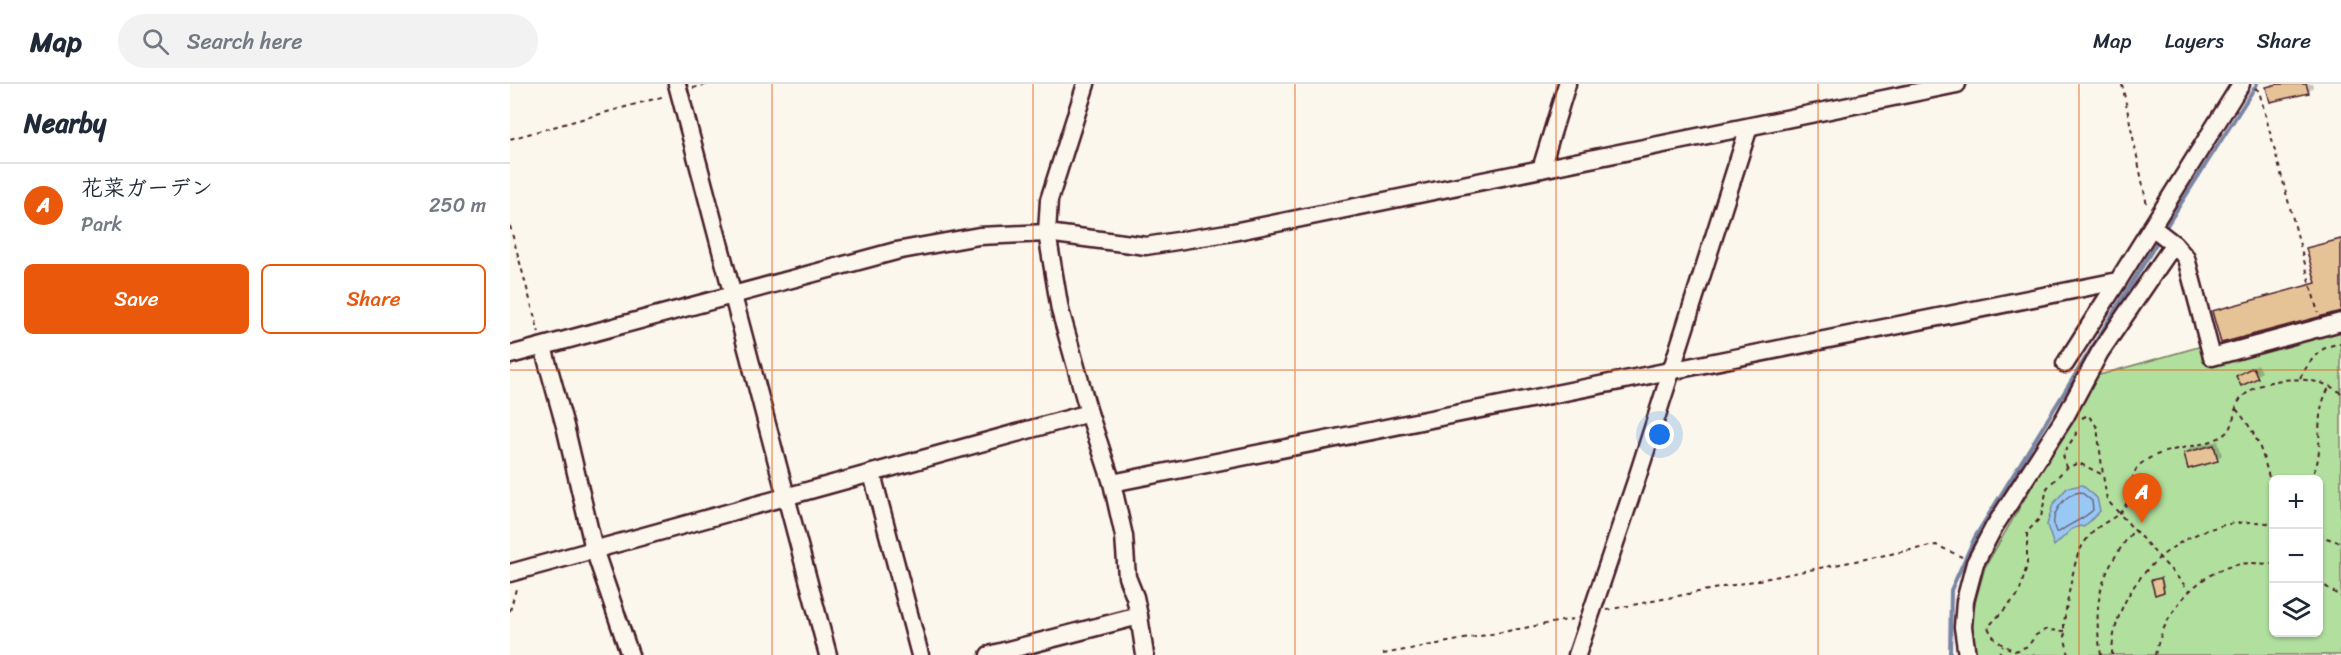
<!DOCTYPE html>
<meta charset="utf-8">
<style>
:root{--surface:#fff;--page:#f2f2f3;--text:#1f2937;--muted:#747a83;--line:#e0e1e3;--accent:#ea580c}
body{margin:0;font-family:Sriracha,"Klee One",sans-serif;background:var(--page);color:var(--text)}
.controls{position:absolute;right:18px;bottom:18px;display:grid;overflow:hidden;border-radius:9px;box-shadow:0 2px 4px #0004}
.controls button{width:54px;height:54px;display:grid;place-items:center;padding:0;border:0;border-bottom:2px solid var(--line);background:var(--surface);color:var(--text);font:30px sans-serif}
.you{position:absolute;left:1150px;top:351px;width:21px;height:21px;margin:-15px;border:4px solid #fff;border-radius:50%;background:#1a73e8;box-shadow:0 0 0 9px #1a73e833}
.badge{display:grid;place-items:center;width:39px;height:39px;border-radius:50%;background:var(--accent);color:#fff;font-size:20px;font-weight:700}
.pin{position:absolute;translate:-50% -50px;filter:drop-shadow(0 2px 3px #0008)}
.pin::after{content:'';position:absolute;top:32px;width:21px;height:18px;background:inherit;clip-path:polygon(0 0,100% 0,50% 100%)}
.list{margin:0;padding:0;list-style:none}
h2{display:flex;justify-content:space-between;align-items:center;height:78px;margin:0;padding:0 24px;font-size:26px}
h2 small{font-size:20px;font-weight:400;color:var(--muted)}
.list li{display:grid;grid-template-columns:39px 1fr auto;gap:18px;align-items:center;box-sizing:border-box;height:84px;padding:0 24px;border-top:2px solid var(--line)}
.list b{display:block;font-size:22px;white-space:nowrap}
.list p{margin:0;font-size:20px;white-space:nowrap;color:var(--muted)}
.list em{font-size:20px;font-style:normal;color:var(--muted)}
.actions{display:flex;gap:12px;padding:18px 24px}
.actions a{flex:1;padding:14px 0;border:2px solid var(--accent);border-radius:9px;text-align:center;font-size:21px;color:var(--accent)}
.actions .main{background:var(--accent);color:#fff}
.icon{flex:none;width:33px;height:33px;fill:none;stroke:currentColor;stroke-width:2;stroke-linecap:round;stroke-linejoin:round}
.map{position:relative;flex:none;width:1831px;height:571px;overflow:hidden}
header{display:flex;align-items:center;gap:36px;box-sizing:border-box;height:84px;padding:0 30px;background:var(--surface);border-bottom:2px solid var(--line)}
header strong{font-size:28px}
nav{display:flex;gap:33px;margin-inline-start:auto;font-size:21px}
.search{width:420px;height:54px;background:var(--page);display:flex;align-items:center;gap:15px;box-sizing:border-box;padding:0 21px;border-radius:33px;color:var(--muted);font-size:22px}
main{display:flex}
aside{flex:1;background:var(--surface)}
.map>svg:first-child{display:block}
.green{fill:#b1df9e;stroke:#7e7f64;stroke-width:1.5;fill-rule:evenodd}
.water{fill:#98c9f4;stroke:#7985a4;stroke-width:1.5}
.shadow{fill:#0003}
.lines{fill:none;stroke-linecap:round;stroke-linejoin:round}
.shore{stroke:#69637b;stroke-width:1.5}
.stream{stroke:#7985a4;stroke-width:4}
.building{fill:#e6c297;stroke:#4a1f2b;stroke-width:1.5}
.minor-casing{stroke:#4a1f2b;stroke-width:21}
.path{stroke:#4a1f2b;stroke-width:2;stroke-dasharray:4.5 4.5;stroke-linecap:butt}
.minor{stroke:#fbf7ec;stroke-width:16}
.grid{fill:none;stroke:#e8590c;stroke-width:1.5;stroke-opacity:0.55}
</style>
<header>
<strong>Map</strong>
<div class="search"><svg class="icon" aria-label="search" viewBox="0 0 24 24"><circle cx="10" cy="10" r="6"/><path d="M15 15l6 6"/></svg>Search here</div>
<nav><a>Map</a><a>Layers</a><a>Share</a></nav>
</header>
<main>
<aside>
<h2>Nearby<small></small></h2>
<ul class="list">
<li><span class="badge">A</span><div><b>花菜ガーデン</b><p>Park</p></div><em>250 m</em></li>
</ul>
<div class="actions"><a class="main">Save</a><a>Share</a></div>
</aside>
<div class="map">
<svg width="1831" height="571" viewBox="0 0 1831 571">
<rect width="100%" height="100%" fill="#fbf7ec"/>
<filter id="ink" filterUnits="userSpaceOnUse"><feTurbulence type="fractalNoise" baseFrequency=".0167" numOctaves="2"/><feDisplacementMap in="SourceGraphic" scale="12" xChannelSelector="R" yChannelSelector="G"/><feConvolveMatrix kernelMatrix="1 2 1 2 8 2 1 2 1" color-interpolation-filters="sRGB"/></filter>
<g filter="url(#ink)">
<path class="green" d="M1831 241V571H1463L1457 548 1475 483 1586 292 1692 262 1695 277ZM1764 396H1808V548H1764Z"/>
<polygon class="water" points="1572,401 1587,414 1590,427 1574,443 1570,442 1562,445 1544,462 1537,441 1543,420 1557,404"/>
<g class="shadow">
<polygon points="1761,0 1802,0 1803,3 1798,8 1758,3"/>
<polygon points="1831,154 1831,225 1706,226 1807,198 1798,165"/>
<polygon points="1748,280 1752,288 1732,300 1728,292"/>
<polygon points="1708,357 1712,371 1707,375 1675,369 1680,364"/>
<polygon points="1652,493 1655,505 1653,507 1643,497"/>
</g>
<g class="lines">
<path class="shore" d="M1571 408 1582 417 1583 426C1573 436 1560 439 1549 448H1546C1538 432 1554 409 1571 408Z"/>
<g class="stream">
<polyline points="1654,146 1747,0"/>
<polyline points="1440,571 1441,506 1465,453 1649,155"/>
</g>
</g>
<g class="building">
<polygon points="1768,0 1796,0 1799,9 1760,18 1756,3"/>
<polygon points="1831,155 1831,227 1711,259 1702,227 1806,199 1796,164"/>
<polygon points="1743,283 1748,294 1731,302 1726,292"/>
<polygon points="1704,361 1708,377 1678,385 1674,369"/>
<polygon points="1651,494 1654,508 1645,511 1641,496"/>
</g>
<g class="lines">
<defs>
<g id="minor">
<polyline points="167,0 318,571"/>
<polyline points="1031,85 1057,0"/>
<polyline points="1664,160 1676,174 1702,273 1831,238"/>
<polyline points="33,263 55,342 84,465 120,571"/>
<polyline points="0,271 386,167 469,152 537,149 636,162 723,148 1447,0"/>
<polyline points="1555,280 1608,197"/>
<polyline points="362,390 410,571"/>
<polyline points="602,399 1608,197 1731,0"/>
<polyline points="0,489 579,329 550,226 537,149 539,116 576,0"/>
<polyline points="629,532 635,571"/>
<polyline points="479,571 629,532 625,513 617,493 614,452 602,399 579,329"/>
<polyline points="1067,571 1127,394 1239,43"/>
<polyline points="1457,571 1453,543 1455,517 1465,479 1484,443 1555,333 1590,268 1664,160 1642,143"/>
</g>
</defs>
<use href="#minor" class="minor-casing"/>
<g class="path">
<polyline points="1612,0 1637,121"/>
<polyline points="183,4 198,0"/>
<polyline points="1745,4 1749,7 1808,229"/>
<polyline points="0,55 155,12"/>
<polyline points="0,142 29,249"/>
<path d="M1790 294C1800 277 1809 261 1831 260"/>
<path d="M1726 325C1747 349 1752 367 1760 397L1764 398"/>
<polyline points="1572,334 1578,331 1587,343 1593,391"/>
<polyline points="1556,384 1553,370 1566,350 1565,345"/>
<path d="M1799 396C1820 368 1798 335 1821 301"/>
<polyline points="1808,451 1831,459"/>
<polyline points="1808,497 1831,513"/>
<polyline points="1097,526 1426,461 1452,473"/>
<polyline points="0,527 7,501"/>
<path d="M1555 547 1535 546 1526 551 1518 562 1505 567C1493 562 1483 556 1478 543L1509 510 1517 481V448L1531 433 1537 404 1556 384 1569 379 1593 391 1597 416 1680 507"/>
<polyline points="873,570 1063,535"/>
<polyline points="1488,571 1493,562"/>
<path d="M1559 571C1556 562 1554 549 1554 540 1555 528 1564 478 1569 468 1572 461 1579 452 1585 446 1593 438 1607 434 1614 424 1622 412 1619 388 1632 379 1656 361 1690 366 1714 351 1726 344 1722 329 1728 319 1745 290 1807 289 1831 309"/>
<path d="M1591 571C1582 517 1590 489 1624 446"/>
<path d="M1602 571C1603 490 1686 426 1764 440"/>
<path d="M1645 571C1654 529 1686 488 1730 480 1741 478 1753 480 1764 480"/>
</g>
<use href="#minor" class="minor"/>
</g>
</g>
<path class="grid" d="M262 0V571M523 0V571M785 0V571M1046 0V571M1308 0V571M1569 0V571M0 286H1831"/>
</svg>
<div class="controls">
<button>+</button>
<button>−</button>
<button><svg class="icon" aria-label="layers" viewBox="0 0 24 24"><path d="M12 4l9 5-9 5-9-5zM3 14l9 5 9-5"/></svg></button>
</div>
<div class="you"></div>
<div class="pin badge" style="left:1632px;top:439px">A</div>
</div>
</main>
